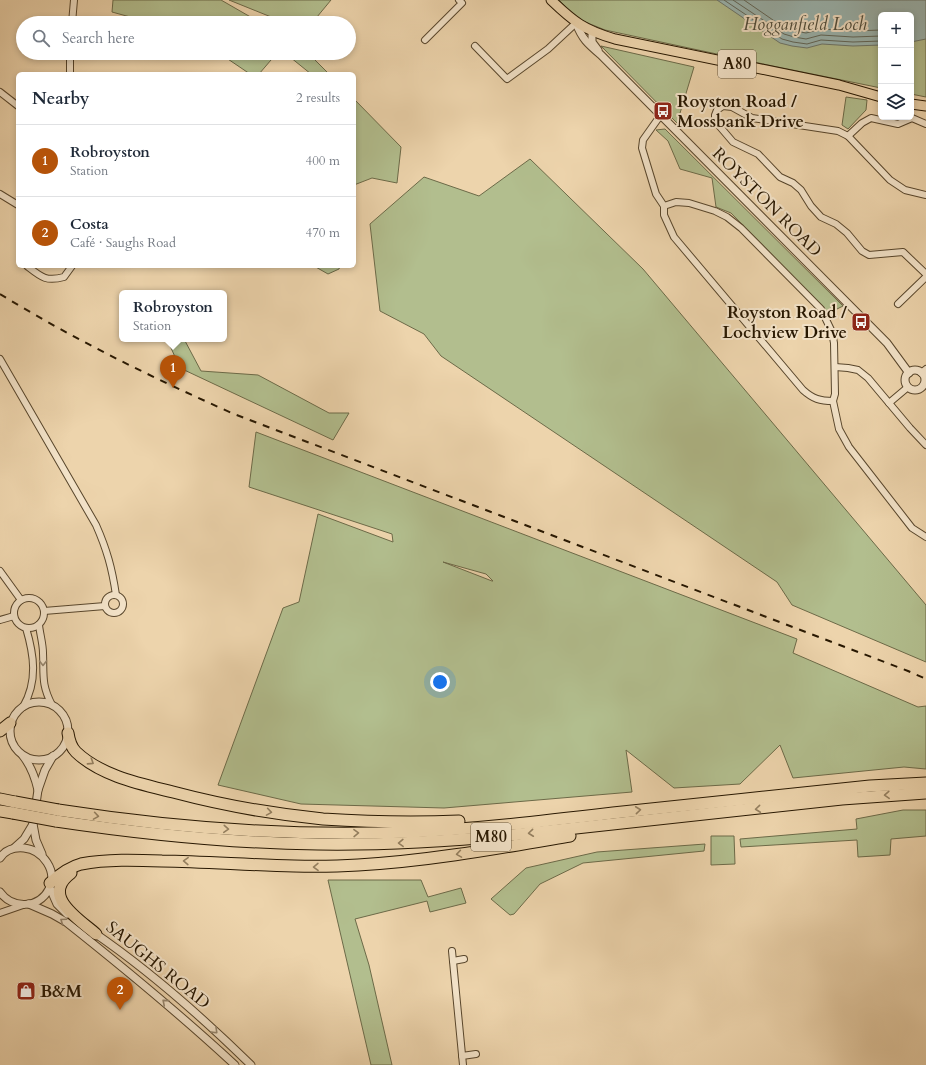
<!DOCTYPE html>
<meta charset="utf-8">
<style>
:root{--surface:#fff;--page:#f6f6f7;--text:#1f2937;--muted:#747a83;--line:#e0e1e3;--accent:#b45309}
body{margin:0;font-family:Cardo,serif;background:var(--page);color:var(--text)}
.controls{position:absolute;right:12px;top:12px;display:grid;overflow:hidden;border-radius:6px;box-shadow:0 2px 6px #0003}
.controls button{width:36px;height:36px;display:grid;place-items:center;padding:0;border:0;border-bottom:1px solid var(--line);background:var(--surface);color:var(--text);font:20px sans-serif}
.you{position:absolute;left:440px;top:682px;width:14px;height:14px;margin:-10px;border:3px solid #fff;border-radius:50%;background:#1a73e8;box-shadow:0 0 0 6px #1a73e833}
.badge{display:grid;place-items:center;width:26px;height:26px;border-radius:50%;background:var(--accent);color:#fff;font-size:13px;font-weight:700}
.pin{position:absolute;translate:-50% -33px;filter:drop-shadow(0 1px 2px #0008)}
.pin::after{content:'';position:absolute;top:21px;width:14px;height:12px;background:inherit;clip-path:polygon(0 0,100% 0,50% 100%)}
.popup{position:absolute;left:119px;top:290px;width:108px;height:52px;box-sizing:border-box;display:grid;place-content:center;border-radius:6px;background:var(--surface);filter:drop-shadow(0 1px 3px #0005);font-size:13px;white-space:nowrap;color:var(--muted)}
.popup b{font-size:15px;color:var(--text)}
.popup::after{content:'';position:absolute;left:50%;top:100%;margin-left:-8px;border:8px solid transparent;border-top-color:var(--surface)}
.list{margin:0;padding:0;list-style:none}
h2{display:flex;justify-content:space-between;align-items:center;height:52px;margin:0;padding:0 16px;font-size:17px}
h2 small{font-size:13px;font-weight:400;color:var(--muted)}
.list li{display:grid;grid-template-columns:26px 1fr auto;gap:12px;align-items:center;box-sizing:border-box;height:72px;padding:0 16px;border-top:1px solid var(--line)}
.list b{display:block;font-size:15px;white-space:nowrap}
.list p{margin:0;font-size:13px;white-space:nowrap;color:var(--muted)}
.list em{font-size:13px;font-style:normal;color:var(--muted)}
.icon{flex:none;width:22px;height:22px;fill:none;stroke:currentColor;stroke-width:2;stroke-linecap:round;stroke-linejoin:round}
.map{position:relative;flex:none;width:926px;height:1065px;overflow:hidden}
.search{position:absolute;background:var(--surface);box-shadow:0 2px 6px #0003;left:16px;top:16px;width:340px;height:44px;display:flex;align-items:center;gap:10px;box-sizing:border-box;padding:0 14px;border-radius:22px;color:var(--muted);font-size:15px}
.panel{position:absolute;background:var(--surface);box-shadow:0 2px 6px #0003;left:16px;top:72px;width:340px;height:196px;border-radius:6px}
.map>svg:first-child{display:block}
.green{fill:#b2be8e;stroke:#6c6a48;fill-rule:evenodd}
.water{fill:#9bb7b3;stroke:#6d776c}
.lines{fill:none;stroke-linecap:round;stroke-linejoin:round}
.shore{stroke:#61675a;stroke-width:1}
.minor-casing{stroke:#58462c;stroke-width:8}
.tertiary-casing{stroke:#58462c;stroke-width:9}
.primary-casing{stroke:#271701;stroke-width:11}
.motorway-casing{stroke:#271701;stroke-width:13}
.minor{stroke:#f3e3c9;stroke-width:6}
.tertiary{stroke:#f3e3c9;stroke-width:7}
.primary{stroke:#edd4ac;stroke-width:9}
.motorway{stroke:#edd4ac;stroke-width:11}
.rail{stroke:#271701;stroke-width:2;stroke-dasharray:7 7;stroke-linecap:butt}
.motorway-bridge-casing{stroke:#271701;stroke-width:13;stroke-linecap:butt}
.motorway-bridge{stroke:#edd4ac;stroke-width:11}
.oneway{stroke:#97876f}
.oneway2{stroke:#947f5f}
.labels{text-anchor:middle;dominant-baseline:central;stroke-width:4;stroke-linejoin:round;paint-order:stroke}
.shield{fill:#f3e3c9;stroke:#64543d;stroke-width:1}
.shield-label{font-size:16px;font-weight:bold;fill:#271701}
.poi-label{font-size:17px;font-weight:bold;fill:#271701;stroke:#f3e3c9;text-anchor:start}
.street-label{font-size:17px;fill:#271701;stroke:#f3e3c9}
.water-label{font-size:18px;font-style:italic;fill:#504f3f;stroke:#f3e3c9}
</style>
<div class="map">
<svg width="926" height="1065" viewBox="0 0 926 1065">
<rect width="100%" height="100%" fill="#edd4ac"/>
<filter id="stains"><feTurbulence type="fractalNoise" baseFrequency=".005" numOctaves="4"/><feColorMatrix values="0 0 0 0 .2 0 0 0 0 .09 0 0 0 0 .02 0 0 0 .5 -.17"/></filter>
<radialGradient id="worn" r=".72"><stop offset=".6" stop-color="#630" stop-opacity="0"/><stop offset="1" stop-color="#630" stop-opacity=".3"/></radialGradient>
<g class="green">
<polygon points="113,0 221,0 261,23 152,23 112,12"/>
<polygon points="229,0 331,0 312,23 286,23"/>
<polygon points="559,0 926,0 926,97 911,94 911,15 881,15 881,88 768,65 605,30 578,19"/>
<polygon points="601,46 694,67 677,123"/>
<polygon points="219,53 277,53 259,74 250,74"/>
<polygon points="285,53 308,53 329,74 311,74"/>
<polygon points="846,97 867,100 866,110 848,129 842,125"/>
<polygon points="354,99 401,147 397,183 372,178 354,185"/>
<polygon points="665,129 843,306 829,313 731,213 716,207 712,178 680,169 668,141 656,130"/>
<polygon points="530,159 643,269 926,605 926,662 792,605 777,582 441,356 424,334 380,311 370,224 424,177 479,196"/>
<polygon points="314,266 340,266 339,269 328,274"/>
<polygon points="167,339 184,339 201,371 258,375 329,413 349,413 333,440 180,368"/>
<path d="M256 432 797 639 793 653 918 707 926 706V769L904 767 793 778 780 745 740 784 674 788 626 750 632 792 444 808 301 804 218 785 283 608 299 602 318 514 393 542 392 534 249 487ZM443 562 486 574 493 581H492Z"/>
<polygon points="903,810 926,810 926,836 891,839 890,855 858,857 857,840 741,847 740,839 857,829 856,819"/>
<polygon points="711,836 734,836 735,864 711,865"/>
<polygon points="705,844 704,851 583,863 540,884 514,914 510,915 491,899 526,868 597,852"/>
<polygon points="328,880 421,880 428,897 461,888 466,903 430,912 427,901 355,919 369,965 392,1065 371,1065"/>
</g>
<polygon class="water" points="717,0 926,0 926,39 911,42 911,15 881,15 881,45 853,46 822,44 807,48 792,46 780,43"/>
<g class="lines">
<g class="shore">
<polyline points="724,0 782,39 793,42 807,44 821,40 853,42 881,41"/>
<polyline points="733,0 784,34 794,37 806,39 821,35 853,37 881,36"/>
<polyline points="744,0 786,29 795,31 806,33 822,29 853,31 881,30"/>
</g>
<defs>
<g id="minor">
<polyline points="72,23 74,0"/>
<polyline points="425,40 462,3 459,0"/>
<polyline points="475,46 507,79 548,49 576,23"/>
<polyline points="70,53 70,74"/>
<polyline points="0,92 18,106"/>
<path d="M660 116 643 140 642 148 656 194 664 206V215L674 237 803 390C813 399 820 401 833 401"/>
<polyline points="848,136 862,123 871,118 898,124 912,118 926,124"/>
<polyline points="0,194 18,205"/>
<polyline points="926,195 905,190 890,180 848,136 838,131 752,118 732,107 723,106 717,110 715,115 715,121 733,142 758,154 780,177 793,183 801,190 811,206 821,217 836,224 847,233 862,251 869,255 903,252 926,274"/>
<polyline points="664,206 676,202 689,203 715,211 727,217 741,228 821,309 832,332 834,343 835,394 833,401 839,429 849,447 912,528 926,537"/>
<path d="M27 266C41 277 46 282 64 277L72 266"/>
<polyline points="898,304 926,277"/>
<path d="M0 359 96 525C107 550 112 568 116 595"/>
<polyline points="835,367 848,368 858,370 868,378 910,428 926,445"/>
<polyline points="921,373 926,369"/>
<polyline points="889,403 908,387"/>
<polyline points="0,571 21,600"/>
<circle cx="114" cy="604" r="9"/>
<circle cx="29" cy="613" r="15"/>
<polyline points="44,611 105,606"/>
<polyline points="0,620 14,616"/>
<path d="M39 625C40 634 43 644 43 653 44 675 41 684 52 705"/>
<path d="M23 707C38 681 34 655 26 628"/>
<polyline points="0,913 23,905"/>
<polyline points="452,951 463,1065"/>
<polyline points="453,961 464,959"/>
<polyline points="462,1056 476,1054"/>
</g>
<g id="tertiary">
<path d="M576 23C582 39 588 44 601 55L887 343 909 373"/>
<polyline points="592,32 592,42 598,50"/>
<circle cx="915" cy="380" r="10"/>
<circle cx="39" cy="731" r="29"/>
<path d="M23 756C31 766 35 777 38 790"/>
<polyline points="14,848 24,839 33,824"/>
<polyline points="42,854 36,840 33,824 38,790 45,770 53,756"/>
<path d="M0 858C6 849 14 847 24 848 43 850 58 871 49 889 39 909 12 909 0 892"/>
<polyline points="50,888 57,904 67,914"/>
<path d="M29 904 52 914 66 922C124 968 181 1015 235 1065"/>
<path d="M93 932C150 971 202 1017 251 1065"/>
</g>
<g id="primary">
<path d="M551 0C574 22 584 30 615 39L839 85 881 97"/>
<polyline points="911,104 926,106"/>
</g>
<g id="motorway">
<polyline points="0,731 10,723"/>
<path d="M68 733C69 740 71 747 76 752 101 776 141 784 173 792 222 805 272 814 323 819 368 822 413 823 459 821"/>
<polyline points="0,799 15,802"/>
<path d="M58 810C174 828 291 837 409 832 477 829 545 821 613 813 699 804 784 795 870 786L926 783"/>
<polyline points="0,811 13,813"/>
<path d="M56 821C143 834 230 843 318 844 383 845 448 841 512 835L842 799 926 793"/>
<path d="M71 873C40 896 79 919 96 934"/>
<path d="M50 883C59 875 69 867 81 864 107 859 136 860 162 861 227 862 292 869 358 865 429 861 500 848 570 836"/>
</g>
</defs>
<use href="#minor" class="minor-casing"/>
<use href="#tertiary" class="tertiary-casing"/>
<use href="#primary" class="primary-casing"/>
<use href="#motorway" class="motorway-casing"/>
<use href="#minor" class="minor"/>
<use href="#tertiary" class="tertiary"/>
<use href="#primary" class="primary"/>
<use href="#motorway" class="motorway"/>
<path class="rail" d="M0 294C75 340 153 378 234 414L908 671 926 679"/>
<defs>
<g id="motorway-bridge">
<polyline points="15,802 58,810"/>
<polyline points="13,813 56,821"/>
</g>
</defs>
<use href="#motorway-bridge" class="motorway-bridge-casing"/>
<use href="#motorway-bridge" class="motorway-bridge"/>
</g>
<defs><path id="oneway-chevron" d="M-2-3.5L2.5 0L-2 3.5" fill="none" stroke-width="1.6" stroke-linecap="round" stroke-linejoin="round"/></defs>
<g class="oneway">
<use href="#oneway-chevron" transform="translate(43 663) rotate(90)"/>
<use href="#oneway-chevron" transform="translate(63 921) rotate(-145)"/>
<use href="#oneway-chevron" transform="translate(165 1002) rotate(-140)"/>
<use href="#oneway-chevron" transform="translate(215 1031) rotate(44)"/>
</g>
<g class="oneway2">
<use href="#oneway-chevron" transform="translate(91 762) rotate(33)"/>
<use href="#oneway-chevron" transform="translate(887 795) rotate(177)"/>
<use href="#oneway-chevron" transform="translate(758 809) rotate(174)"/>
<use href="#oneway-chevron" transform="translate(638 810) rotate(-6)"/>
<use href="#oneway-chevron" transform="translate(269 812) rotate(9)"/>
<use href="#oneway-chevron" transform="translate(96 816) rotate(9)"/>
<use href="#oneway-chevron" transform="translate(226 829) rotate(4)"/>
<use href="#oneway-chevron" transform="translate(356 833) rotate(-1)"/>
<use href="#oneway-chevron" transform="translate(531 833) rotate(174)"/>
<use href="#oneway-chevron" transform="translate(401 843) rotate(178)"/>
<use href="#oneway-chevron" transform="translate(459 854) rotate(171)"/>
<use href="#oneway-chevron" transform="translate(186 861) rotate(-178)"/>
<use href="#oneway-chevron" transform="translate(316 867) rotate(179)"/>
</g>
<defs>
<symbol id="bus-square" viewBox="-11 -11 22 22"><rect x="-9" y="-9" width="18" height="18" rx="4" fill="#8f2418" stroke="#f3e3c9"/><path d="M-5-6H5V4H4V6H2V4H-2V6H-4V4H-5ZM-3.5-4V0h7V-4ZM-3.5 1.2v1.5H-2V1.2ZM2 1.2v1.5H3.5V1.2Z" fill="#fff"/></symbol>
<symbol id="shop-square" viewBox="-11 -11 22 22"><rect x="-9" y="-9" width="18" height="18" rx="4" fill="#8f2418" stroke="#f3e3c9"/><path d="M-5-2.5h2.3a2.7 3.5 0 0 1 5.4 0H5L5.5 6h-11ZM-1.5-2.5h3a1.5 2.3 0 0 0-3 0Z" fill="#fff"/></symbol>
</defs>
<g fill-rule="evenodd">
<use href="#bus-square" x="652" y="100" width="22" height="22"/>
<use href="#bus-square" x="850" y="311" width="22" height="22"/>
<use href="#shop-square" x="15" y="980" width="22" height="22"/>
</g>
<g class="labels">
<g class="shield">
<rect x="718" y="50" width="38" height="28" rx="3"/>
<rect x="471" y="823" width="40" height="28" rx="3"/>
</g>
<g class="shield-label">
<text x="737" y="64">A80</text>
<text x="491" y="837">M80</text>
</g>
<g class="poi-label">
<text x="677" y="101">Royston Road /<tspan x="677" dy="20">Mossbank Drive</tspan></text>
<text x="847" y="312" text-anchor="end">Royston Road /<tspan x="847" dy="20">Lochview Drive</tspan></text>
<text x="40" y="991">B&amp;M</text>
</g>
<g class="street-label">
<text transform="translate(767 202) rotate(45)">ROYSTON ROAD</text>
<text transform="translate(158 965) rotate(39)">SAUGHS ROAD</text>
</g>
<g class="water-label">
<text x="805" y="24">Hogganfield Loch</text>
</g>
</g>
<rect width="100%" height="100%" filter="url(#stains)"/>
<rect width="100%" height="100%" fill="url(#worn)"/>
</svg>
<div class="controls">
<button>+</button>
<button>−</button>
<button><svg class="icon" aria-label="layers" viewBox="0 0 24 24"><path d="M12 4l9 5-9 5-9-5zM3 14l9 5 9-5"/></svg></button>
</div>
<div class="you"></div>
<div class="pin badge" style="left:173px;top:388px">1</div>
<div class="popup"><b>Robroyston</b>Station</div>
<div class="pin badge" style="left:120px;top:1010px">2</div>
<div class="search"><svg class="icon" aria-label="search" viewBox="0 0 24 24"><circle cx="10" cy="10" r="6"/><path d="M15 15l6 6"/></svg>Search here</div>
<section class="panel">
<h2>Nearby<small>2 results</small></h2>
<ul class="list">
<li><span class="badge">1</span><div><b>Robroyston</b><p>Station</p></div><em>400 m</em></li>
<li><span class="badge">2</span><div><b>Costa</b><p>Café · Saughs Road</p></div><em>470 m</em></li>
</ul>
</section>
</div>
